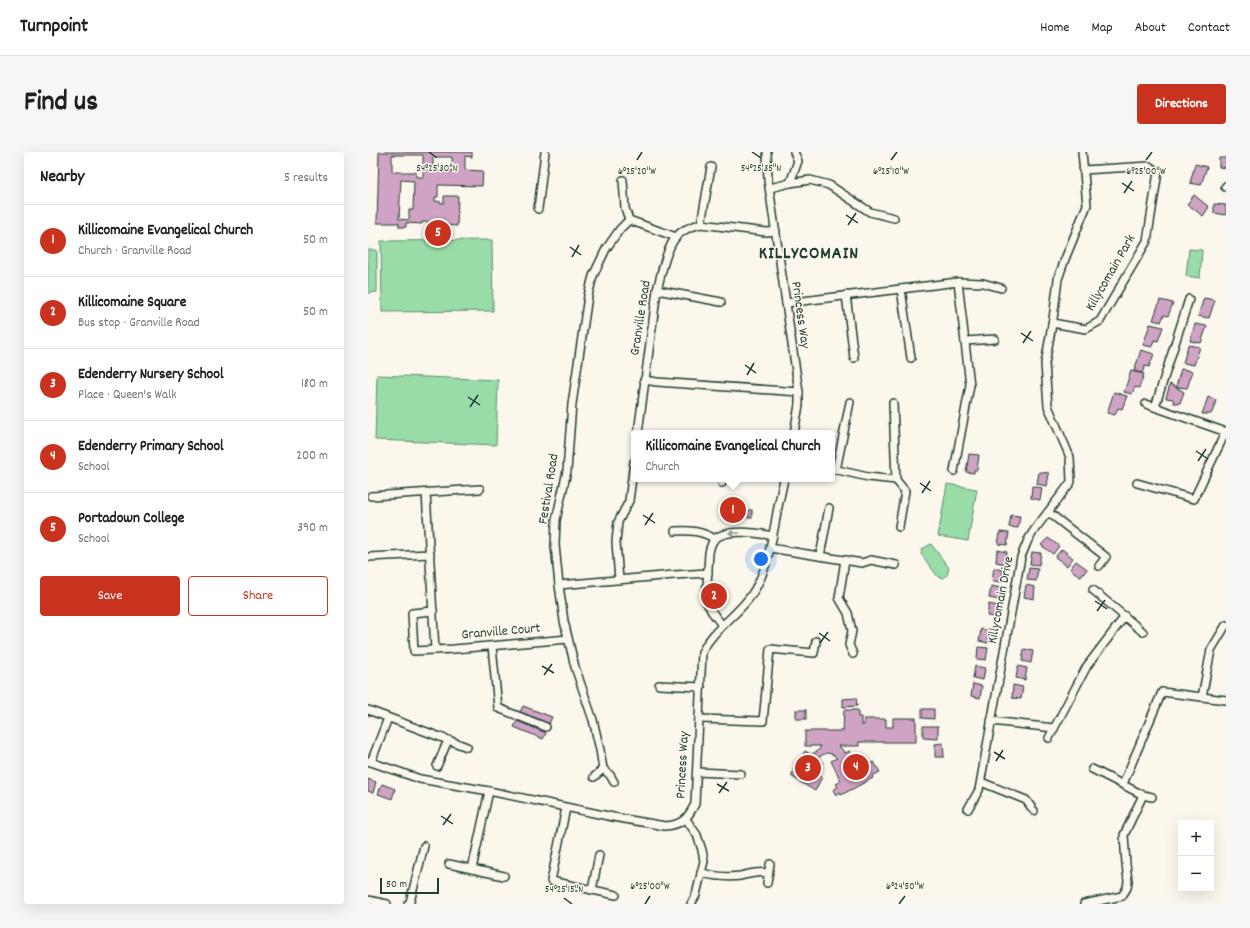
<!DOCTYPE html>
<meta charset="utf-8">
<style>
:root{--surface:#fff;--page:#f6f6f6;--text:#202124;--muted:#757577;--line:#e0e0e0;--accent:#c8321e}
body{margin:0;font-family:Dekko,sans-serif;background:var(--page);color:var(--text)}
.controls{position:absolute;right:12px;bottom:12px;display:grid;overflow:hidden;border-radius:4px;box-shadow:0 4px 16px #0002}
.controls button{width:36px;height:36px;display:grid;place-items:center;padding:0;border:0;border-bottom:1px solid var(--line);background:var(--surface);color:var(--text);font:20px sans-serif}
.scale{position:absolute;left:12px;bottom:10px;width:59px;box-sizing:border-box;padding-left:4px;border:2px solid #1f3d34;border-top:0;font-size:11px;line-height:14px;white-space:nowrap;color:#1f3d34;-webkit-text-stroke:3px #fbf7ec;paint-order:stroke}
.you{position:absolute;left:393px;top:407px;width:14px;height:14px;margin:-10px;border:3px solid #fff;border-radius:50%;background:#1a73e8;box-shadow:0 0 0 6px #1a73e833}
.badge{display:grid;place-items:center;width:26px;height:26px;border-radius:50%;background:var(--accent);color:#fff;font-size:13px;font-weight:700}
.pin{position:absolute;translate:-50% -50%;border:2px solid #fff;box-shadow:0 1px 4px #0006}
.popup{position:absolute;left:263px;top:278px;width:204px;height:52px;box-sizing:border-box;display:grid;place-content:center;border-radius:4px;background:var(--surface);filter:drop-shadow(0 1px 3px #0005);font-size:13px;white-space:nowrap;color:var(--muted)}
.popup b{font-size:15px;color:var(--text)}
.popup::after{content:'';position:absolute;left:50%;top:100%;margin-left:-8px;border:8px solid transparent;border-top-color:var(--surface)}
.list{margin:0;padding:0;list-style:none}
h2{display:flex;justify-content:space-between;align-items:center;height:52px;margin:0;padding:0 16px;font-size:17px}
h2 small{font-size:13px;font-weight:400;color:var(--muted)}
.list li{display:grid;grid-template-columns:26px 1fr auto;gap:12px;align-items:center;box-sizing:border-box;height:72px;padding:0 16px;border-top:1px solid var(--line)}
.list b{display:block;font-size:15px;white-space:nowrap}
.list p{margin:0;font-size:13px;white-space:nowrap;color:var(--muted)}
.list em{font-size:13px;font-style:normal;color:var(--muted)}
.actions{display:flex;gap:8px;padding:12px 16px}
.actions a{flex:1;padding:9px 0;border:1px solid var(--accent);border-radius:4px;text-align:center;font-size:14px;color:var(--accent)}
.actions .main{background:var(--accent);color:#fff}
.map{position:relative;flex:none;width:858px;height:752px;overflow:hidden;border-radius:4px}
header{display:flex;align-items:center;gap:24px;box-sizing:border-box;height:56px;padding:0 20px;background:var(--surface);border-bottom:1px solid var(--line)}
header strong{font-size:19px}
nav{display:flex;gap:22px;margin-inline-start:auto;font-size:14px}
.intro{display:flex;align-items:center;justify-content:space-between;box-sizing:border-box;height:96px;padding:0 24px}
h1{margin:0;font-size:28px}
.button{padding:10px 18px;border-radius:4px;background:var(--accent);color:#fff;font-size:14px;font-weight:700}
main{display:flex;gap:24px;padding:0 24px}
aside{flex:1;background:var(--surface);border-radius:4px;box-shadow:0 4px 16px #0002}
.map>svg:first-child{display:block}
.green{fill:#99dca7;stroke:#5c8c6e}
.building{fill:#d0a2c3;stroke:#1f3d34;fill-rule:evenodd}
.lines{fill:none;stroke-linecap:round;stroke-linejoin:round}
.street-casing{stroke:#1f3d34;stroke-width:10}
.street{stroke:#fbf7ec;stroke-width:7}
.oneway{fill:#8d9a90}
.ticks{fill:none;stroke:#1f3d34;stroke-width:1.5}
.labels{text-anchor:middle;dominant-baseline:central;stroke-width:3;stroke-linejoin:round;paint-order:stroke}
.street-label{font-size:14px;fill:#1f3d34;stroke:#fbf7ec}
.district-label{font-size:18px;font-weight:bold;letter-spacing:1px;fill:#1f3d34;stroke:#fbf7ec}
.ticks-label{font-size:10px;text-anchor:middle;fill:#1f3d34;stroke:#fbf7ec;stroke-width:3;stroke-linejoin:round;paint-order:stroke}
</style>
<header>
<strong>Turnpoint</strong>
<nav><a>Home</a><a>Map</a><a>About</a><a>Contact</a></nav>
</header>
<div class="intro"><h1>Find us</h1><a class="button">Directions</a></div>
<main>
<aside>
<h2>Nearby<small>5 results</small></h2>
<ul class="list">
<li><span class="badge">1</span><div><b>Killicomaine Evangelical Church</b><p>Church · Granville Road</p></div><em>50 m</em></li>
<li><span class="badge">2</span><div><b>Killicomaine Square</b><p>Bus stop · Granville Road</p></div><em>50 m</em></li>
<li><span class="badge">3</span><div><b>Edenderry Nursery School</b><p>Place · Queen's Walk</p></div><em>180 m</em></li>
<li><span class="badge">4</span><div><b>Edenderry Primary School</b><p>School</p></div><em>200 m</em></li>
<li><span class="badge">5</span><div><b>Portadown College</b><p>School</p></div><em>390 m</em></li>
</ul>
<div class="actions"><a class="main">Save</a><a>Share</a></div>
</aside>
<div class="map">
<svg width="858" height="752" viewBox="0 0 858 752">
<rect width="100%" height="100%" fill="#fbf7ec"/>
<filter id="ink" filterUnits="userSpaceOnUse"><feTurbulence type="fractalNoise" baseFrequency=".025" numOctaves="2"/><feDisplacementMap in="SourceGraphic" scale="8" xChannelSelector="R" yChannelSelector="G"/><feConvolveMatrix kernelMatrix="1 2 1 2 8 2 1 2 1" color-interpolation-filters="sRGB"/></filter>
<g filter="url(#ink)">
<g class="green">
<polygon points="124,88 125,159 14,160 13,89"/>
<polygon points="821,97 834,98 832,126 818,124"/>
<polygon points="0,98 9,98 9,140 0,141"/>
<polygon points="9,223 130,228 128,293 7,288"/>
<polygon points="579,332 609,337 600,389 570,384"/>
<polygon points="563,392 581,416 579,423 576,426 570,425 553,402 554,397"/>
</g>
<g class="building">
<path d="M11 0H104V5L97 4V18L115 19 114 34 70 33V45H67V49L73 50V51H76V44H90L89 74 76 73V68H71V70H54V72L38 71V75H31V71H9ZM24 3H55V25H48V20H24ZM65 5H84V19H65ZM33 28 46 29 45 58H41V68L31 67Z"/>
<polygon points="851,6 858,6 858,16 851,15"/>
<polygon points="827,12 839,15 833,33 822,31"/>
<polygon points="826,43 841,55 835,64 819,52"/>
<polygon points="846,52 858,53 858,63 846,61"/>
<polygon points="836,146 847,148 841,166 830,164"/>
<polygon points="792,148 805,151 800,164 796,163 793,170 785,168"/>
<polygon points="782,172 795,175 790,189 786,188 784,195 775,193"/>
<polygon points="827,172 839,174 833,191 822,189"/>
<polygon points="820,193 832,195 826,213 815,211"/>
<polygon points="773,198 786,202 781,215 777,214 774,221 766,219"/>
<polygon points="813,217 825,219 819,236 808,235"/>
<polygon points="763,219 776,222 771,236 767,235 764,242 756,240"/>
<polygon points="802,232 816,240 812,251 806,251 805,247 798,246"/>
<polygon points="746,240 759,244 754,257 750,256 747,263 739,261"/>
<polygon points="840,245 848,248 846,256 843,262 834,262"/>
<polygon points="601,302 611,303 609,318 606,318 606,321 598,320"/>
<polygon points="671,320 681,321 679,334 669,332"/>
<polygon points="664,334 674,336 672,348 663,346"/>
<polygon points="360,348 370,349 369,368 359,367"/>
<rect x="380" y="358" width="4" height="8"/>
<polygon points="643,363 652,364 650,376 641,375"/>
<polygon points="632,380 641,381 639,393 630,392"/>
<polygon points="680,386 691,394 685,402 673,393"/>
<polygon points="694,397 705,406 699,414 687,405"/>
<polygon points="629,398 639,400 637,412 628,410"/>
<polygon points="664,400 673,401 671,413 662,412"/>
<polygon points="708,409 719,417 713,425 702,417"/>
<polygon points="626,416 635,418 634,430 624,429"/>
<polygon points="661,416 670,417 668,429 659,428"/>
<polygon points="658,433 667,435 666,447 656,445"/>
<polygon points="623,434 633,436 631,448 621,446"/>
<polygon points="621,452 630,454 628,465 619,464"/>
<polygon points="613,477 622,479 620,491 611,489"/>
<polygon points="610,495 620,496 618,508 609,507"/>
<polygon points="656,497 665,499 663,511 654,509"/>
<polygon points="607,514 617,516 615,528 605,526"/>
<polygon points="650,514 659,516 657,528 648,526"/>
<polygon points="605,532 614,534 612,546 603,544"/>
<polygon points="645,533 655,535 653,547 644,546"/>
<polygon points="488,546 489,554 475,555 475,547"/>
<polygon points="155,554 184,565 181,572 152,560"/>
<polygon points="554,557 566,557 566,567 554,566"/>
<rect x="428" y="558" width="10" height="9"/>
<polygon points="476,558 490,558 490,565 493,565 493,573 496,573 496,567 518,567 518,575 525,575 525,566 548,566 548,590 491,590 491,594 471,594 477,601 482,599 491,616 506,610 512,620 504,624 505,626 473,643 472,640 468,643 465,638 470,635 468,632 473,629 463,609 469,606 464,602 459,601 454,603 450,607 443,603 452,597 452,594 437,594 437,579 475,579"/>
<polygon points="149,569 178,581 175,587 146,575"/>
<polygon points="555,574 570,574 570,587 555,586"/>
<polygon points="575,591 576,605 567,605 567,592"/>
<polygon points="437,599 455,610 448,622 454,625 447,639 423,624"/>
<polygon points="0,627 8,630 5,641 0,639"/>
<polygon points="14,632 27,637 24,647 10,642"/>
</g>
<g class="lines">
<defs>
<g id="street">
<polyline points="399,0 400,28 431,240 431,253 426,281"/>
<polyline points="255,28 257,56 261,68 308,85"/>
<polyline points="422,31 430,9 426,0"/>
<polyline points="857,35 858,34"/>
<polyline points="402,36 422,31 442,28 461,33 502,60 526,66"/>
<polyline points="170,57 177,0"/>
<polyline points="333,72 343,15"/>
<polyline points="533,137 543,206"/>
<polyline points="289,138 353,150"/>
<polyline points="478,143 486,206"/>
<polyline points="418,151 590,130 615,131 633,136"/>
<polyline points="684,171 718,177 732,169 779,89 790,20 781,14 715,18"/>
<polyline points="597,189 627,187"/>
<polyline points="276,228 289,230 431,240"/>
<polyline points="525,251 528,328 537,339 531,375"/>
<polyline points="778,252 858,280"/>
<polyline points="787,255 821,147"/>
<path d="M270 281 289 138C293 123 298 97 308 85 314 78 324 74 333 72L398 80 408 79"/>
<polyline points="465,317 500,325 528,328"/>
<polyline points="468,318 482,250"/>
<polyline points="586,319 602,233 590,130"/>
<polyline points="354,331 355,327"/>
<polyline points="769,331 826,347 858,279"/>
<polyline points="58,340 67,498"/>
<polyline points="3,344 112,337"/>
<polyline points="680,360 738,405 731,414"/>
<path d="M307 379C322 378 334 379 347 387"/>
<polyline points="402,396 494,411 503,408 528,413"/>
<polyline points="452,404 461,356"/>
<polyline points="0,405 62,402"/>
<polyline points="477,408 471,446 480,461 484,479 481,493 485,502"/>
<polyline points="251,428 248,390 250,370 261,349 266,310"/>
<polyline points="191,433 306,423 340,421"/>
<polyline points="725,438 775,480"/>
<polyline points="65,459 44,461 46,499 86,497 200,487"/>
<path d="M354 473 344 460 338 449 341 401C342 396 343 390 347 387 358 376 391 381 405 384"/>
<polyline points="858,473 843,498 834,545 858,548"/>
<polyline points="124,494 130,556 178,575"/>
<polyline points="291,533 333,535"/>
<polyline points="0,558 99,595"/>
<polyline points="331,567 395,569 402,497 446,501 448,489"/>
<polyline points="623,569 686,576"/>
<polyline points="681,586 719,514 757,464"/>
<path d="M0 609 52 627 121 639 245 665 297 674C314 673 320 666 327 652L334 500C346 475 369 465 384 442 398 421 402 397 407 372 409 357 413 342 416 327"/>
<polyline points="3,610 20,566"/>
<polyline points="69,614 80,588"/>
<polyline points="235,617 232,598 225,568 207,515 196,469 191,433 187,393 188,368 199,319 204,252 220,144 225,124 238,97 252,77 261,68"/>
<polyline points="724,617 775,643 784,645"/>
<polyline points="329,620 373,622"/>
<polyline points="226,625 235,617 242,623 246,630"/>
<polyline points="613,630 658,648 666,659"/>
<polyline points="755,632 794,540 834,545"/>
<polyline points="198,656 183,729 248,743"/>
<polyline points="600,657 611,638 653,405 660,388 667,377 703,330 702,305 680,254 677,212 685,167 690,127 697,107 719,53 714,0"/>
<polyline points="318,667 329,683 334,698 336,709 328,743 323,752"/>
<polyline points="81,712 136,724"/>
<polyline points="104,717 121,639"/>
<path d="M333 721C346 724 359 726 372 724 382 722 390 719 400 721"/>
<polyline points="399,731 402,712"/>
<polyline points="224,738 231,703"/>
<polyline points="0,748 19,752"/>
<polyline points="40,752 42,750 56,694"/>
<polyline points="716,752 754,744 759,736 760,729 758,712 756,683 775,643"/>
</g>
</defs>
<use href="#street" class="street-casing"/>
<use href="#street" class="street"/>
</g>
<defs><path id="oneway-solid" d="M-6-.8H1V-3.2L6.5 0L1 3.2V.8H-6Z"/></defs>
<use class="oneway" href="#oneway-solid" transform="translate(366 381) rotate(-180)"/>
</g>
<path class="ticks" d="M61 0 69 6M384 0 393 6M269 8 274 0M523 8 529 0M778 8 784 0M754 31 766 39M756 41 764 29M478 63 490 71M480 73 488 61M202 95 213 103M204 105 211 93M653 181 665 189M655 191 663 179M377 213 388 221M379 223 386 211M100 245 112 253M102 255 110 243M828 299 840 307M830 309 838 297M552 331 563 339M554 341 562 329M275 363 287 371M277 373 285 361M727 449 739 457M729 459 737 448M451 481 462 489M452 491 460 480M174 514 186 521M176 523 184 512M626 600 637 607M628 609 635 598M349 632 361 639M351 641 359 630M73 664 85 672M75 673 83 662M196 746 204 752M277 752 282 744M531 752 537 744"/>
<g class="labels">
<g class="street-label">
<text transform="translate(743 121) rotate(-60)">Killycomain Park</text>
<text transform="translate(432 163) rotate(82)">Princess Way</text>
<text transform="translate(273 166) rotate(-81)">Granville Road</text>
<text transform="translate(181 337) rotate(-81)">Festival Road</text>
<text transform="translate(633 448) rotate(-79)">Killycomain Drive</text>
<text transform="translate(133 480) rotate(-5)">Granville Court</text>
<text transform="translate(315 613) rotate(-87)">Princess Way</text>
</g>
<g class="district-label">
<text x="441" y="102">KILLYCOMAIN</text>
</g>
</g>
<g class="ticks-label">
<text x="69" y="19">54°25'30"N</text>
<text x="393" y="19">54°25'35"N</text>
<text x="269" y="22">6°25'20"W</text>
<text x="523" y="22">6°25'10"W</text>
<text x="778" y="22">6°25'00"W</text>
<text x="282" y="737">6°25'00"W</text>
<text x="537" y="737">6°24'50"W</text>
<text x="196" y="740">54°25'15"N</text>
</g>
</svg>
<div class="controls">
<button>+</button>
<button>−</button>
</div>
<div class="scale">50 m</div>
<div class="you"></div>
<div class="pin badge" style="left:365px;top:358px">1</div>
<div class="popup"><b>Killicomaine Evangelical Church</b>Church</div>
<div class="pin badge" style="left:346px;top:444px">2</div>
<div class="pin badge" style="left:440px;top:616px">3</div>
<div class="pin badge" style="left:488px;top:615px">4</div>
<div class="pin badge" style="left:70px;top:81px">5</div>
</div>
</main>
